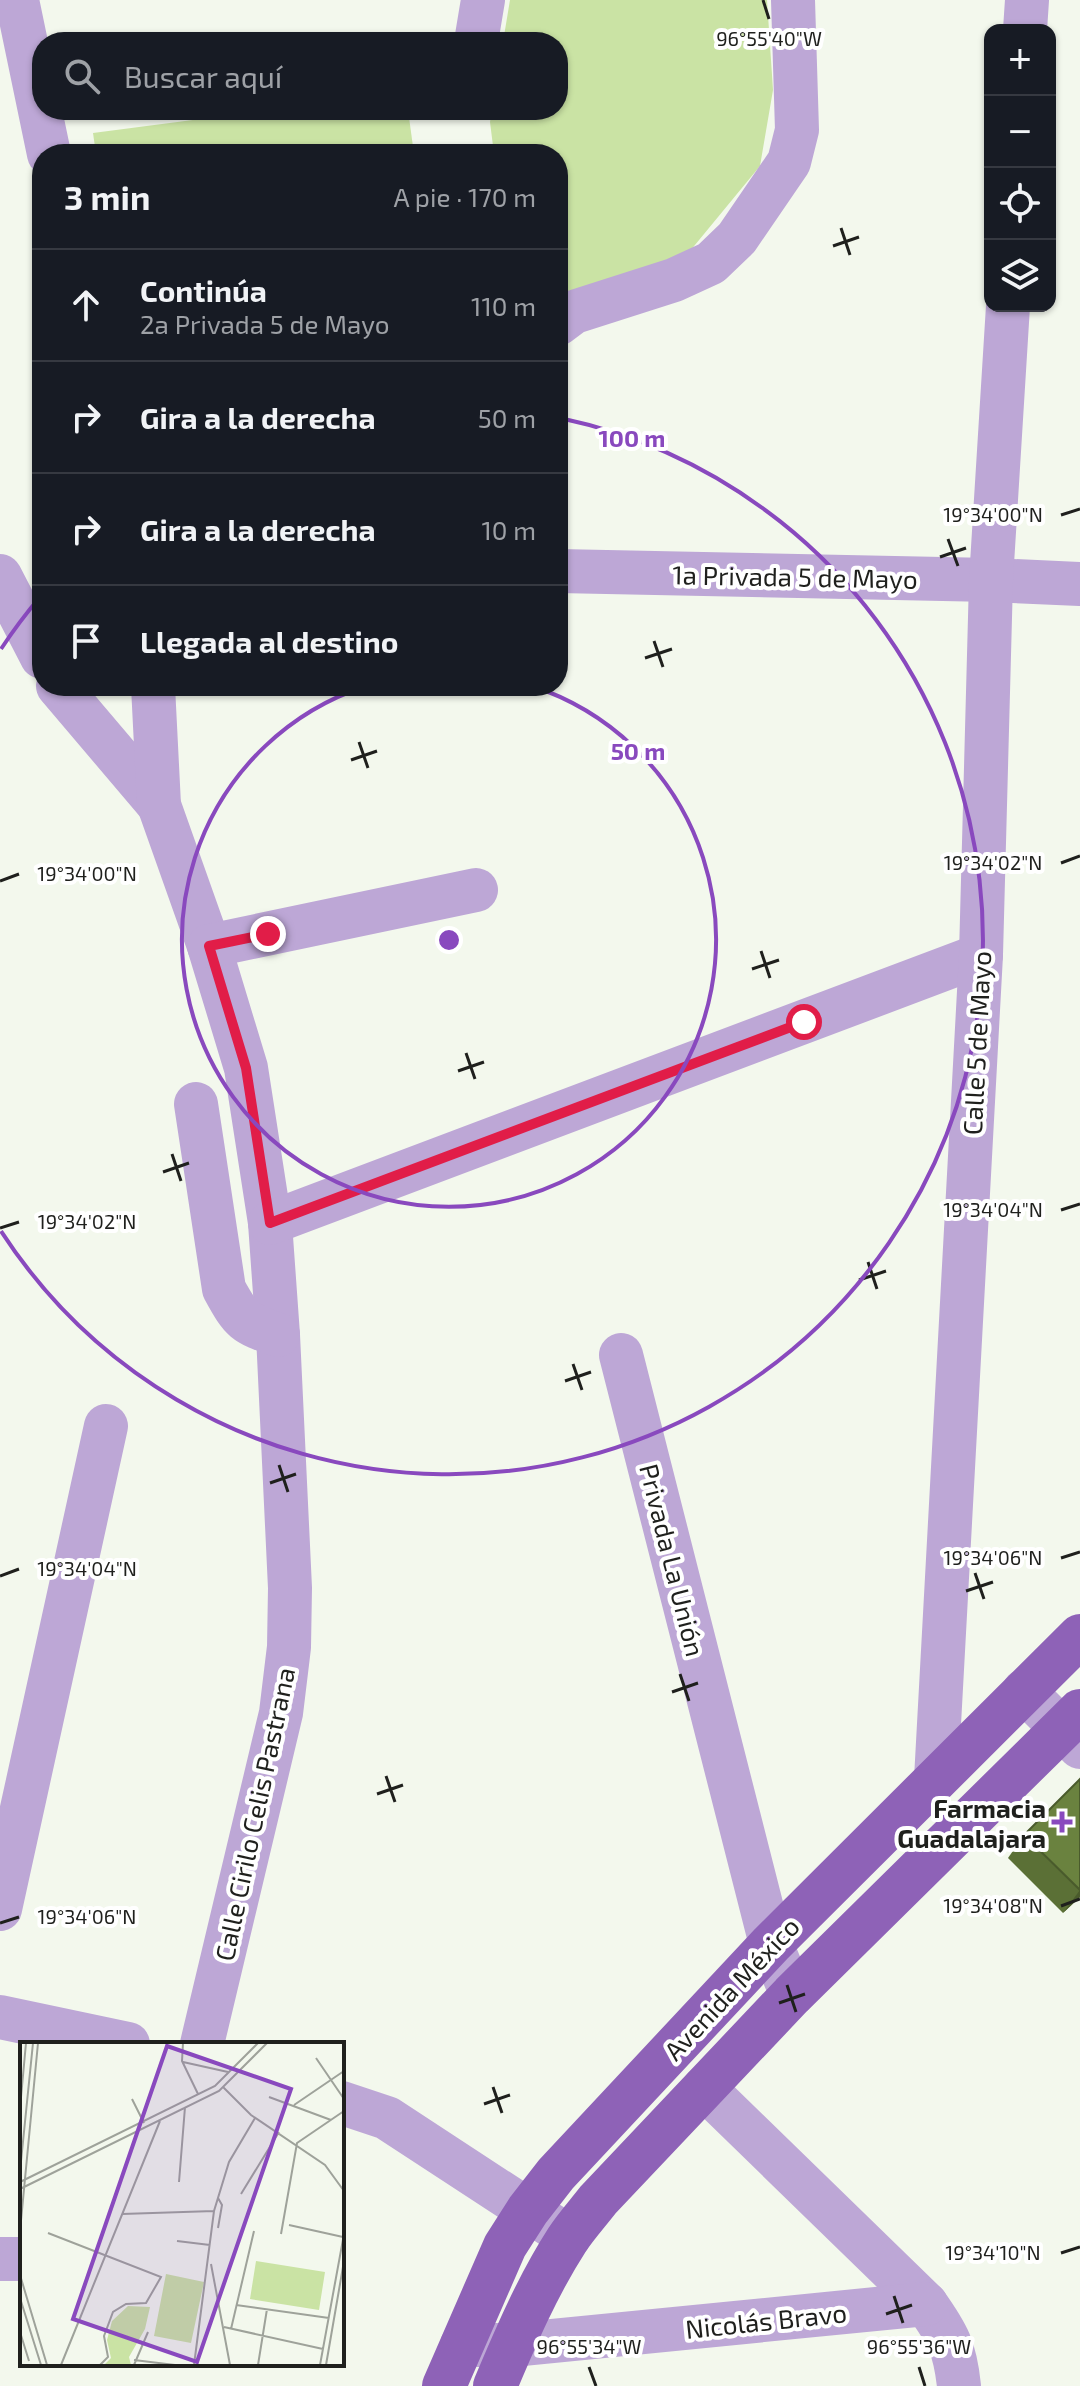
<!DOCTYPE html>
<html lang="es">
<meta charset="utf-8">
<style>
:root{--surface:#171b24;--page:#242831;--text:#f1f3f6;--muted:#9ea1a6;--line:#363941}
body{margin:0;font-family:"Exo 2",sans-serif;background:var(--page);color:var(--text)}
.controls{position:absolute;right:24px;top:24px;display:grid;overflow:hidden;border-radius:16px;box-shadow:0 2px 6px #0004}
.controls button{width:72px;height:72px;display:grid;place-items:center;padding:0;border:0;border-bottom:2px solid var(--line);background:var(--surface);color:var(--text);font:40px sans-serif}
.stop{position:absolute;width:24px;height:24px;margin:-18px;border:6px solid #e11d48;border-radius:50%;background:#fff}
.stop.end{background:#e11d48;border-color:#fff;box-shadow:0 2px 8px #0008}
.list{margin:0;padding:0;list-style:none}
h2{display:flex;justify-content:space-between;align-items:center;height:104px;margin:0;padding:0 32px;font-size:34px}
h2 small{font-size:26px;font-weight:400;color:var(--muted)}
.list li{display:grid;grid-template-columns:52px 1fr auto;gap:24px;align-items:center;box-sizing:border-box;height:112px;padding:0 32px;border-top:2px solid var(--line)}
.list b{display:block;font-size:30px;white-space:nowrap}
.list p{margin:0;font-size:26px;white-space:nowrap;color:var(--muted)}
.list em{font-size:26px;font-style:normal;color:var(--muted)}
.icon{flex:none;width:44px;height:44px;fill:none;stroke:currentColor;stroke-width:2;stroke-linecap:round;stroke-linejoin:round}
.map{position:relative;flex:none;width:1080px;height:2386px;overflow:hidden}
.search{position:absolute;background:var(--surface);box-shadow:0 2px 6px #0004;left:32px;top:32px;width:536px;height:88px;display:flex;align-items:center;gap:20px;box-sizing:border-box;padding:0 28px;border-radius:32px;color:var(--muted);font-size:30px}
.panel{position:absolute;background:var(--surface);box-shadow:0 2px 6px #0004;left:32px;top:144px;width:536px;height:552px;border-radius:32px}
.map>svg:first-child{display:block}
.green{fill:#cae3a4}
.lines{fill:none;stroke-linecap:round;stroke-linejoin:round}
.minor{stroke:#bda7d6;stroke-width:44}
.major{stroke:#8e62b7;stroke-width:44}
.wall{fill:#5b7036}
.shaded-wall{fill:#4a5b2c}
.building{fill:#6a823f;stroke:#4a5b2c;stroke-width:2}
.route{stroke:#e11d48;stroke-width:10}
.ticks{fill:none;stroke:#1f201d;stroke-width:3}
.ring{fill:none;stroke:#8949be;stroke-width:4}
.poi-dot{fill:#8949be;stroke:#fff;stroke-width:3}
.labels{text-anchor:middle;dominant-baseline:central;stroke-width:8;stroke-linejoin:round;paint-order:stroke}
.street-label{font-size:26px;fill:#1f201d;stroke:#fff}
.poi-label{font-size:26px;font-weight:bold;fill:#1f201d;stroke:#fff;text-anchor:end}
.inset-road{fill:none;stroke:#9ea29a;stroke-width:2}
.view{fill:#8949be;fill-opacity:0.15;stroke:#8949be;stroke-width:4}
.inset-edge{fill:none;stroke:#1f201d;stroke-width:4}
.ticks-label{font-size:20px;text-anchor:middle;fill:#1f201d;stroke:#fff;stroke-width:8;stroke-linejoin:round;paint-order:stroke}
.centre{fill:#8949be;stroke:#fff;stroke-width:4}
.ring-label{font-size:24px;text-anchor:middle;font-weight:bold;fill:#8949be;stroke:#fff;stroke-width:8;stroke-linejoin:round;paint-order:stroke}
</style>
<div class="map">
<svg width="1080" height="2386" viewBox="0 0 1080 2386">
<rect width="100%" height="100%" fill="#f3f8ed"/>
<g class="green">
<polygon points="510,0 767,0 773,90 760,166 690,251 558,301 558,154 494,154 490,122 492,110 558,110 558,42 503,42"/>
<polygon points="270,110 408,110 414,154 96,154 93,133"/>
</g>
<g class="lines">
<g class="minor">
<polyline points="17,0 49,154"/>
<polyline points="1025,30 1027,0"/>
<polyline points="476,42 483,0"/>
<polyline points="558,324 574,312 674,280 711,263 737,238 789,162 797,130 793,0"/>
<polyline points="558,571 991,580 1080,584"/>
<polyline points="0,576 42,657"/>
<polyline points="58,686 159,805"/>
<polyline points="153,686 159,805 209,946 246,1068 270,1223 278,1335 290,1588 289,1647 281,1713 202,2044"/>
<polyline points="209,946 476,890"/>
<path d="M196 1104 224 1289C242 1322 244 1323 278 1335"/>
<polyline points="270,1223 981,955"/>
<polyline points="621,1355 771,1944 792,1995"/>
<polyline points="1024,1691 1080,1747"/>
<polyline points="936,1779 981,955 991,580 1008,306"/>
<polyline points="0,1909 106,1426"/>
<polyline points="0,2017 128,2044"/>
<path d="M704 2088 926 2304C948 2335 955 2348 959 2386"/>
<polyline points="342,2103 387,2118 569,2237"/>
<polyline points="0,2259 22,2259"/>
<polyline points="462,2345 512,2345 926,2304"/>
</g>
<g class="major">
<polyline points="444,2386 505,2246 528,2210 556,2174 771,1944 1080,1636"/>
<path d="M495 2386C516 2336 538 2285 567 2240 576 2226 588 2213 598 2200L792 1995 1080 1711"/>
</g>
</g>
<polygon class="wall" points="1080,1779 1080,1897 1063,1913 1008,1858 1024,1835"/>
<polygon class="shaded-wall" points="1080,1890 1080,1897 1063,1913"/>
<polygon class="building" points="1080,1779 1080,1890 1024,1835"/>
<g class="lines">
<polyline class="route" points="268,934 209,946 246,1068 270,1223 804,1022"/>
</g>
<path class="ticks" d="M763 0 769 19M841 228 850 255M833 246 859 237M1061 515 1080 509M948 539 958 566M940 557 966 548M654 641 663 667M645 658 672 649M359 742 368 768M351 760 377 751M1061 863 1080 856M0 881 19 874M761 951 770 978M752 969 779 960M466 1053 475 1079M458 1071 484 1062M172 1154 181 1181M163 1172 189 1163M1061 1210 1080 1204M0 1228 19 1222M868 1262 877 1289M859 1280 886 1271M573 1364 582 1390M565 1381 591 1372M279 1465 288 1492M270 1483 296 1474M1061 1558 1080 1552M975 1573 984 1599M0 1576 19 1569M966 1591 993 1582M680 1674 689 1701M672 1692 698 1683M386 1776 395 1802M377 1794 403 1785M1061 1906 1080 1899M0 1923 19 1917M787 1985 796 2012M779 2003 805 1994M493 2087 502 2113M484 2104 510 2095M1061 2253 1080 2247M894 2296 903 2323M886 2314 912 2305M589 2367 596 2386M919 2367 925 2386"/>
<g class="ring">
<path d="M532 686A267 267 0 1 1 366 686"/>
<path d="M1 649A534 534 0 0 1 40 597M560 418A534 534 0 1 1 1 1231"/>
</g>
<path class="poi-dot" d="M1058 1810h8v8h8v8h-8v8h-8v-8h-8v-8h8z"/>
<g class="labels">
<g class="street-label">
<text transform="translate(795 576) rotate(1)">1a Privada 5 de Mayo</text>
<text transform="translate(976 1043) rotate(-87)">Calle 5 de Mayo</text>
<text transform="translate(673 1560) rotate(76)">Privada La Unión</text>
<text transform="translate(254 1814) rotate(-78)">Calle Cirilo Celis Pastrana</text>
<text transform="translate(731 1988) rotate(-47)">Avenida México</text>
<text transform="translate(766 2320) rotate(-6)">Nicolás Bravo</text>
</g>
<g class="poi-label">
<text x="1046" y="1807">Farmacia<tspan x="1046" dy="30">Guadalajara</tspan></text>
</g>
</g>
<g transform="translate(20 2042)">
<rect width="324" height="324" fill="#f3f8ed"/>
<path d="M236 219 305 230 299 268 230 257ZM146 232 184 240 171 301 134 294ZM108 264 130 265 125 287 109 315 111 323H84L91 316 87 298 92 279Z" fill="#cae3a4"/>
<path class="inset-road" d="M163 1 162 19 178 52M296 16 324 57M163 20 208 30M203 45 231 73 305 123 324 149M249 55 311 78M112 57 124 81M274 63 324 29M0 66 6 1M0 129 13 1M0 140 195 44 238 1M159 140 165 65M0 147 199 49 247 1M221 152 259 90M198 156 202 163 198 186M102 172 194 169M269 183 323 195M0 189 18 1M28 191 141 235 126 261 106 262 93 270 84 294 88 315 80 323M261 192 277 101 324 69M157 199 190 203M191 222 210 323M0 233 27 323M0 256 21 323M216 263 309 276M204 285 303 307M211 287 234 189M0 290 9 319M114 318 155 323M41 323 140 79M114 323 128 290M174 323 194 169 209 120 235 76M238 323 247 267M300 323 324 192M306 323 324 219"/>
<path class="view" d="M147 4 271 47 177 320 53 277Z"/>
<rect width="324" height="324" class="inset-edge"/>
</g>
<g class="ticks-label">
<text x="769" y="46">96°55'40"W</text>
<text x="993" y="522">19°34'00"N</text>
<text x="993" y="870">19°34'02"N</text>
<text x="87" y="881">19°34'00"N</text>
<text x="993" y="1217">19°34'04"N</text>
<text x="87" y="1229">19°34'02"N</text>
<text x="993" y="1565">19°34'06"N</text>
<text x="87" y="1576">19°34'04"N</text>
<text x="993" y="1913">19°34'08"N</text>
<text x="87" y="1924">19°34'06"N</text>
<text x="993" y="2260">19°34'10"N</text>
<text x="589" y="2354">96°55'34"W</text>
<text x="919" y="2354">96°55'36"W</text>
</g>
<circle cx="449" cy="940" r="12" class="centre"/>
<g class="ring-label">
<text x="632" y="447">100 m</text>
<text x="638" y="760">50 m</text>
</g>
</svg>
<div class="controls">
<button>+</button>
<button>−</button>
<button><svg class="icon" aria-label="locate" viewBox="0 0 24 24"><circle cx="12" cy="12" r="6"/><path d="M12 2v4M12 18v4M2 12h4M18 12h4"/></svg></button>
<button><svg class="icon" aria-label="layers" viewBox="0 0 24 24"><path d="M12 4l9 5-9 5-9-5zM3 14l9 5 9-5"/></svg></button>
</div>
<div class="stop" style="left:804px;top:1022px"></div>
<div class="stop end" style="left:268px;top:934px"></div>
<div class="search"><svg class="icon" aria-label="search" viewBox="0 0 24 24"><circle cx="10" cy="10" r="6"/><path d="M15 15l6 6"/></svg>Buscar aquí</div>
<section class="panel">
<h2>3 min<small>A pie · 170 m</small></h2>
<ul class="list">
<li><svg class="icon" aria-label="ahead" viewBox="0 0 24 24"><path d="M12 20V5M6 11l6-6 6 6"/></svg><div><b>Continúa</b><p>2a Privada 5 de Mayo</p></div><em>110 m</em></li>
<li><svg class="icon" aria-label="right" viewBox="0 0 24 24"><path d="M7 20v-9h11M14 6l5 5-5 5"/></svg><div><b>Gira a la derecha</b></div><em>50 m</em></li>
<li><svg class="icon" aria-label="right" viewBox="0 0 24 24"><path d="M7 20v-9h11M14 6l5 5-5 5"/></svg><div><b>Gira a la derecha</b></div><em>10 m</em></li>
<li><svg class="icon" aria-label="arrive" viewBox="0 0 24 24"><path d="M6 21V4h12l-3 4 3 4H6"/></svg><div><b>Llegada al destino</b></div></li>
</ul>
</section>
</div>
